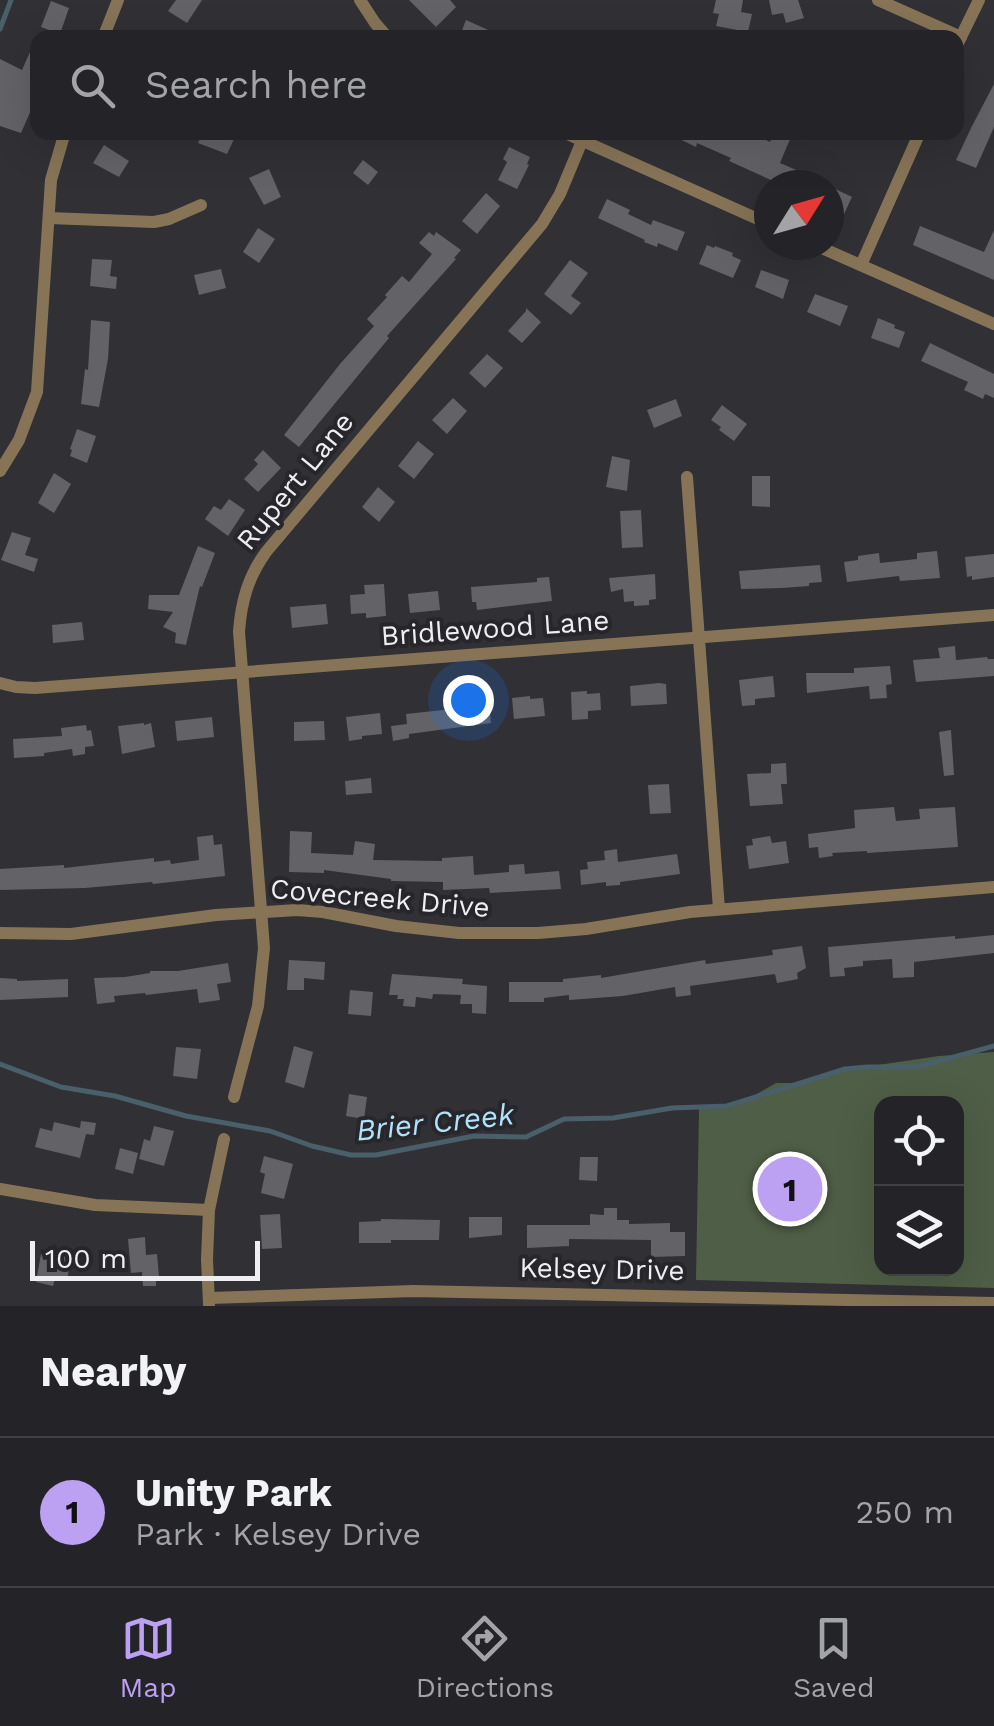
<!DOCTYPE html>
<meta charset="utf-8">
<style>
:root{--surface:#242428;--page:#303034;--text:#f1f3f6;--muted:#a3a4a8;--line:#414145;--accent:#bca0f2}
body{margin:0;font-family:"Work Sans",sans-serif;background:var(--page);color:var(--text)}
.controls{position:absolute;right:30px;bottom:30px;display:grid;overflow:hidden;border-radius:20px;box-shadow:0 10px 40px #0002}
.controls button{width:90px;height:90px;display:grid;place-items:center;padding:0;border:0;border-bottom:2px solid var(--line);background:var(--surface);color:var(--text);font:50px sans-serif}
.compass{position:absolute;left:754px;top:170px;width:90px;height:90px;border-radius:50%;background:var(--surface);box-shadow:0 10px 40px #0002;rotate:53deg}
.scale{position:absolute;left:30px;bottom:25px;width:230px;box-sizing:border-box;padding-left:10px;border:5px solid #efeef2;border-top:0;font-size:28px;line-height:35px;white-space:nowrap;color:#efeef2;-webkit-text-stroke:8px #26262b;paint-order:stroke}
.you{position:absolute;left:468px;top:700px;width:35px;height:35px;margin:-25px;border:8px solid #fff;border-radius:50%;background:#1a73e8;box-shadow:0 0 0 15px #1a73e833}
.badge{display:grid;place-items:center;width:65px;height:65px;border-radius:50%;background:var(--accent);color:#111;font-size:32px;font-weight:700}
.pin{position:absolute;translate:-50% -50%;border:5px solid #fff;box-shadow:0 2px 10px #0006}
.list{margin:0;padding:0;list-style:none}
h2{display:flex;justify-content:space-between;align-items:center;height:130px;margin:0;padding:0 40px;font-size:42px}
h2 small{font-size:32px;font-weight:400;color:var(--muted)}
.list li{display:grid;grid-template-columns:65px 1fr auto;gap:30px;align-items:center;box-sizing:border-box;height:150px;padding:0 40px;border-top:2px solid var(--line)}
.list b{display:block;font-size:38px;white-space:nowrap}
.list p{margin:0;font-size:32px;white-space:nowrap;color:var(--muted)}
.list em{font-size:32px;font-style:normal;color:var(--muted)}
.icon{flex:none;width:55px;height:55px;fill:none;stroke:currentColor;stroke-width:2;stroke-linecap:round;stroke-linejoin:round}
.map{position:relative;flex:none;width:994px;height:1306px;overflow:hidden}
.search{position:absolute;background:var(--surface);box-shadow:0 10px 40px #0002;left:30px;right:30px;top:30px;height:110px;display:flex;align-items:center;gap:25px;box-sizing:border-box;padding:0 35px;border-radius:20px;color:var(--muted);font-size:38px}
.sheet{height:280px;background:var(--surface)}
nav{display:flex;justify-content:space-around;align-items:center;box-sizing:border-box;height:140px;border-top:2px solid var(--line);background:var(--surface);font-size:28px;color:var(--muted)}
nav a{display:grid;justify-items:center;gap:5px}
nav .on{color:var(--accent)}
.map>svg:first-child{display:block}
.green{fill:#4f5e46;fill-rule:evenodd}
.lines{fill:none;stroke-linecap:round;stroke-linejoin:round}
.stream{stroke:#495f6a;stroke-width:5}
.building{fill:#626267}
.street{stroke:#877457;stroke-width:12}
.labels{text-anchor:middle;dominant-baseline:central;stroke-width:8;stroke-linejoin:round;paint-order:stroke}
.street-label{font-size:28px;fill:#efeef2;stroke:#26262b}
.water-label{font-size:30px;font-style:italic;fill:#b2e2fb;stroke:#26262b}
</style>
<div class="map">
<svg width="994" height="1306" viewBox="0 0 994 1306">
<rect width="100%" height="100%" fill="#303035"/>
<path class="green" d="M994 1052V1288L696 1280 699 1109 724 1108 741 1103 776 1083H795L844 1070 939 1056ZM882 1104H956V1268H882Z"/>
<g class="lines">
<g class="stream">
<polyline points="0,29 11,0"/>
<polyline points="0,1064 61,1087 115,1096 186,1116 270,1131 312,1146 351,1155 376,1155 474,1136 526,1137 564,1119 613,1118 672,1108 727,1106 845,1069 867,1067 918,1067 994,1046"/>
</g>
</g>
<g class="building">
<polygon points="176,0 202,0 187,23 168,11"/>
<polygon points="409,0 450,0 456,7 436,27"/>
<polygon points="716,0 743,0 741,12 752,14 748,32 716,26 719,14 713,13"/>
<polygon points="769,0 798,0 804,18 786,23 783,13 772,15"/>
<polygon points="51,1 69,8 60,34 41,27"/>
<polygon points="466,20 506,38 459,38"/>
<polygon points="38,34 38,94 21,133 0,126 0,59 22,70"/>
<polygon points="994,84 994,127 976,168 956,160 971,128"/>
<polygon points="203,132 225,132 235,137 227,154 198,143"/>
<polygon points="665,132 721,132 738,140 742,132 749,132 770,142 774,132 793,132 780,163 801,172 796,185 782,185 729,161 731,158 697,143 696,147"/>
<polygon points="104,145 129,161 119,177 93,163"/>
<polygon points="509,147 530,157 527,164 529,165 517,189 498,180 507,162 503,159"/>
<polygon points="363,160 378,172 368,185 353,173"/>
<polygon points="269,169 281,197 264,205 249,178"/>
<polygon points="829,186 852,197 844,214 829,207"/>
<polygon points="486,193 500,206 477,234 462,221"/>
<polygon points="607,199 630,210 628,214 651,225 653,220 685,232 677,251 658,243 657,247 644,242 645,240 598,218"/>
<polygon points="920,226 984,252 994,230 994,280 913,245"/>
<polygon points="258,228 275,239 259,263 243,252"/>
<polygon points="429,232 434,236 436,232 461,250 454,258 456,259 387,336 389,338 299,447 284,435 340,364 374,326 367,319 387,297 385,295 402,276 409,282 432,254 419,243"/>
<polygon points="707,245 714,248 715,246 733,253 732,256 741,260 733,278 699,264"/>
<polygon points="92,259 112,260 110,276 117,277 116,289 90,286"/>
<polygon points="570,260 588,273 571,296 581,303 571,315 544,294"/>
<polygon points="221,269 226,288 199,295 194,275"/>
<polygon points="761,270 789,280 783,299 755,287"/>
<polygon points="815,294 848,306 840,326 807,312"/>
<polygon points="526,308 541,322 522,343 508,331 526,311"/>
<polygon points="878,318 895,325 894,328 905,332 899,348 871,338"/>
<polygon points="91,320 110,322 108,359 99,407 81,404 85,369 88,370"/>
<polygon points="930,343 994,374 994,398 985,394 983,399 964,390 968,382 921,361"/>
<polygon points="487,354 503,368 485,388 469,373"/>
<polygon points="453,398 467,411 447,434 432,420"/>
<polygon points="676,399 682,416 654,428 647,410"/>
<polygon points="722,405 747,424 734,441 719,430 721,427 711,420"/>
<polygon points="77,429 96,436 87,463 70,456 72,450 70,449"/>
<polygon points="418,441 434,454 414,479 398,466"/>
<polygon points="263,450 281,468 258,492 244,479 258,464 254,460"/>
<polygon points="612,456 630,460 627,491 606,487"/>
<polygon points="54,473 71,484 54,513 38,503"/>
<polygon points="752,476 770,476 770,507 752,506"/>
<polygon points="378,487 395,502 379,522 362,507"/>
<polygon points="229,499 245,510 228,536 205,519 214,506 221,510"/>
<polygon points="641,510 643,547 622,548 620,511"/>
<polygon points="12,532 31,538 25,555 38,559 34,572 1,560"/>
<polygon points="198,546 215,553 202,587 200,586 186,645 175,643 176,633 163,627 173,612 148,609 149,595 179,595"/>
<polygon points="937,551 940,578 900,581 899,576 847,582 844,562 858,560 858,556 879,553 880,563 917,559 917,553"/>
<polygon points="994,554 994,577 972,580 972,576 967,577 965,557"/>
<polygon points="820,565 822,582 809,583 809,586 782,588 741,589 739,571"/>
<polygon points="655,574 656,599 649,600 649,605 634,606 634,601 624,602 623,589 611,592 609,578"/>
<polygon points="549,577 552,601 477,610 476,602 472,602 471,587 537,582 537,578"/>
<polygon points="384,584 386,616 366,618 366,613 351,614 350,595 365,594 364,585"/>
<polygon points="438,591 440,610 410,613 408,594"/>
<polygon points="326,604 328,624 292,628 290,607"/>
<polygon points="82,622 84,640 53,643 52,625"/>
<polygon points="955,646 956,660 987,657 988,659 994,659 994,676 916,682 913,660 940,658 938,648"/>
<polygon points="890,666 892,684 886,685 887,698 870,699 869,686 807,693 806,673 854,673 854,668"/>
<polygon points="773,676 775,697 755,699 755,705 742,706 739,680"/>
<polygon points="659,683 666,684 667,704 631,706 630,686"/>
<polygon points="587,691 587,694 600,693 601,710 588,711 588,719 572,720 571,692"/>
<polygon points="530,696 530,699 543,698 545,716 514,719 512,698"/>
<polygon points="489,705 491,723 409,734 409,738 393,741 391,726 407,724 406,714"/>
<polygon points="380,713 382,734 362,736 362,739 349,741 346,717"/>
<polygon points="212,717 214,737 177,741 175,721"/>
<polygon points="324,721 325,740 294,741 294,722"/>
<polygon points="144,723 144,725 151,723 155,747 122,754 118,726"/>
<polygon points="86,725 87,731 91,730 94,746 85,747 85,754 73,756 72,749 44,753 44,756 14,758 13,739 62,736 61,728"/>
<polygon points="951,730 954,775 944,776 939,732"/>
<polygon points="786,763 787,784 781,784 783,804 750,806 747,774 771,773 771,764"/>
<polygon points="371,778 372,793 346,795 345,781"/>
<polygon points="669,784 671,813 650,814 648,785"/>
<polygon points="894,807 896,821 920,819 919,809 955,807 958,847 867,853 867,851 832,853 833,856 819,858 818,847 809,848 808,834 855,828 854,810"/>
<polygon points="290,831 312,832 311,853 353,855 355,841 375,844 373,860 442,861 442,858 473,856 474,875 509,872 509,865 524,864 525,874 559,871 561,889 490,893 489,888 443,890 443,882 391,881 391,879 324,870 324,873 289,872"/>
<polygon points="213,835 214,845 222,844 225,876 153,884 152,882 85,888 0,890 0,869 64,865 64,868 154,858 154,862 170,860 171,864 199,860 197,837"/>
<polygon points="770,836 772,843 786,841 789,863 749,869 746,846 753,845 752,839"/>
<polygon points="617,849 618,862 677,854 680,874 620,882 620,885 606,886 606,882 581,885 580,870 588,869 587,862 605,860 604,851"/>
<polygon points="994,935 994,953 914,962 914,977 893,978 892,959 863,961 863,966 844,968 845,976 830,977 828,947 955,936 955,939"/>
<polygon points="802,946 806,968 797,973 798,979 777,983 775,974 690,986 691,995 676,997 675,987 623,996 569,1000 569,995 544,998 544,1002 509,1002 509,982 563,982 563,979 601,975 601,978 705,960 706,964 773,955 772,950"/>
<polygon points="289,960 325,962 324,980 304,978 304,990 287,990"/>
<polygon points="228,963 231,982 217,984 220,1000 199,1003 197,989 146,995 145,993 114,996 115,1002 97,1004 94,978 125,977 150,973 150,971 178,971"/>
<polygon points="392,974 463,979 462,984 487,986 486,1014 472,1013 472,1004 460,1004 461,995 433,994 432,999 416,997 415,1007 403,1006 404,999 397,999 398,995 389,995"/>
<polygon points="0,978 17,979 17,981 68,979 68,997 0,1000"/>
<polygon points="350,990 373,992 371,1016 348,1014"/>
<polygon points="294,1046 313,1052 304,1088 285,1082"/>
<polygon points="176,1047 201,1049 197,1079 173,1076"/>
<polygon points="349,1094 367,1097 364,1119 346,1116"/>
<polygon points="81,1121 96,1123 94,1135 86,1134 80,1158 35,1147 40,1128 52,1131 54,1122 80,1128"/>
<polygon points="154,1126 174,1131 164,1166 139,1159 144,1139 150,1141"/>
<polygon points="120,1148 138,1153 133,1174 115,1169"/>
<polygon points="264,1156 293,1164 284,1199 261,1193 265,1174 260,1172"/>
<polygon points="580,1157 598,1157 597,1181 579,1180"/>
<polygon points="604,1208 617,1208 617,1220 629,1220 629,1224 670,1223 670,1232 685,1232 685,1256 651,1257 651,1240 569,1239 569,1246 527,1248 527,1225 590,1225 590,1214 604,1215"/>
<polygon points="280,1214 282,1248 262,1249 260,1215"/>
<polygon points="469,1217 502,1217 502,1235 469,1238"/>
<polygon points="381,1219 440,1220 439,1240 391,1240 391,1243 359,1243 359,1222 381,1221"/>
<polygon points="145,1237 146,1255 157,1254 159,1277 156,1278 156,1286 143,1286 142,1272 131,1273 128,1239"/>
<polygon points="49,1253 71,1257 67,1281 55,1279 53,1286 36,1282 41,1254 48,1256"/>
</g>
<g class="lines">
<g class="street">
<polyline points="360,0 375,23 388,38"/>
<polyline points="878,0 961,37"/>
<polyline points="103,38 118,0"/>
<polyline points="956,47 979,0"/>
<polyline points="563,132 769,224"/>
<polyline points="49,218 154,222 169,219 201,205"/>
<polyline points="815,245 994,324"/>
<polyline points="861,265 920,132"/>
<polyline points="0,471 19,440 37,392 51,180 65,132"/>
<polyline points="687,477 719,909"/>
<polyline points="0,683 16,687 35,688 994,615"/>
<polyline points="0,933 71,934 216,915 297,910 323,912 396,926 459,933 538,933 586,929 690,912 994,887"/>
<path d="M234 1097 258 1006 264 948 239 632C241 602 248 577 266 552L542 224 560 194 582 141"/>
<polyline points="0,1189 95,1205 209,1210"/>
<polyline points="209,1298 413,1291 994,1303"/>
<polyline points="209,1304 207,1259 209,1210 224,1139"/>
</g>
</g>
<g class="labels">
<g class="street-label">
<text transform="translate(295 481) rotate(-51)">Rupert Lane</text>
<text transform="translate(495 628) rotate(-4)">Bridlewood Lane</text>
<text transform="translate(380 898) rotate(5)">Covecreek Drive</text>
<text transform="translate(602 1269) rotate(1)">Kelsey Drive</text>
</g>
<g class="water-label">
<text transform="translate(435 1122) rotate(-6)">Brier Creek</text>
</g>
</g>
</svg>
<div class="controls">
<button><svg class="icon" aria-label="locate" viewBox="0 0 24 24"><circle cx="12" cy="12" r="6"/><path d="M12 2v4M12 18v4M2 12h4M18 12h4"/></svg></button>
<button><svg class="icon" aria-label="layers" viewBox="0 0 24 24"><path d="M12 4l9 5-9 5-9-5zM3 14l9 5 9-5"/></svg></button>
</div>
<svg class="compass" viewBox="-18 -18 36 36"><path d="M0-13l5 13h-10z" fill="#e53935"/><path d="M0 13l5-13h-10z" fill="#a3a4a8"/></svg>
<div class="scale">100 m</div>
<div class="you"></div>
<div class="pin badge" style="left:790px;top:1189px">1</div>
<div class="search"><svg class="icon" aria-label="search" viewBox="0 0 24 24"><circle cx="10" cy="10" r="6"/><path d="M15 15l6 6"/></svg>Search here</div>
</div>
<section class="sheet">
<h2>Nearby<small></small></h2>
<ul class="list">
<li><span class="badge">1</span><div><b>Unity Park</b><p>Park · Kelsey Drive</p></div><em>250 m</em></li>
</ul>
</section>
<nav>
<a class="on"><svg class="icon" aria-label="map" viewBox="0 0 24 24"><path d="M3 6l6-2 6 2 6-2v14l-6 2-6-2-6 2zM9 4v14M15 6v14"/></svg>Map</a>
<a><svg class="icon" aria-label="directions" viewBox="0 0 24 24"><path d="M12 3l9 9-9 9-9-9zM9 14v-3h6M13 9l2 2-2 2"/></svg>Directions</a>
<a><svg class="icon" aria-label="saved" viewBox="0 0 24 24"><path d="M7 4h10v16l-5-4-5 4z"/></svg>Saved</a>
</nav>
